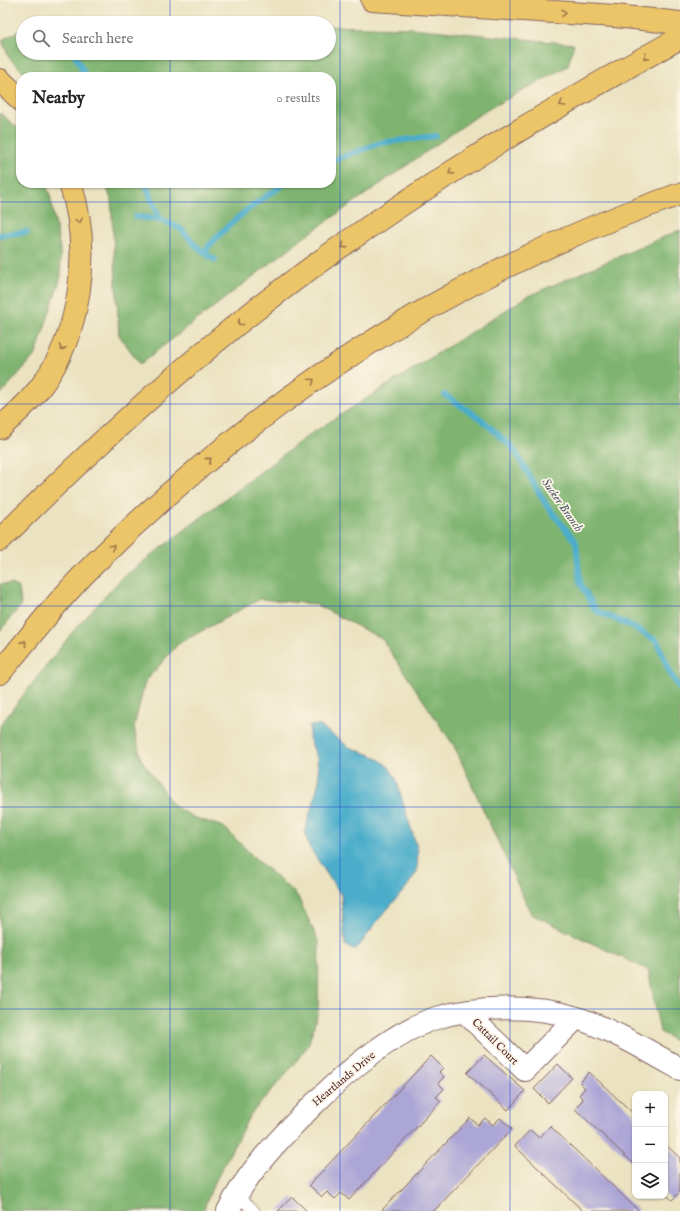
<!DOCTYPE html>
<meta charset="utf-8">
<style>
:root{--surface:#fff;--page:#f2f2f2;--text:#222;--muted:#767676;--line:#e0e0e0}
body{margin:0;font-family:"IM FELL English",serif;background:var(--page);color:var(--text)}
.controls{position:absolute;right:12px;bottom:12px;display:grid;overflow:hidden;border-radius:8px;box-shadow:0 1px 3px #0004}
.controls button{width:36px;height:36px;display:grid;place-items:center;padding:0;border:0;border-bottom:1px solid var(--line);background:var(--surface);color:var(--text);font:20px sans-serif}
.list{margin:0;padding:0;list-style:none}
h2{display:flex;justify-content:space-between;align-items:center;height:52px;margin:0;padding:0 16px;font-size:17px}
h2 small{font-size:13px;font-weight:400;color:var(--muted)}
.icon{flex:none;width:22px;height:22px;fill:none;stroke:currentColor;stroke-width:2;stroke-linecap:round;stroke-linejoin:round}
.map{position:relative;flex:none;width:680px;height:1211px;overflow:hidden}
.search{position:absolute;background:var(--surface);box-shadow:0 1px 3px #0004;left:16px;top:16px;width:320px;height:44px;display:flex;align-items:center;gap:10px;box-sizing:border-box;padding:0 14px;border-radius:22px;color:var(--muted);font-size:15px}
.panel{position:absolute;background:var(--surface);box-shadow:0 1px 3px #0004;left:16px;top:72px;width:320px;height:116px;border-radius:16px}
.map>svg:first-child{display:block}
.forest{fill:#7fb470;stroke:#646a4e}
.water{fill:#4badca;stroke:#4a667a}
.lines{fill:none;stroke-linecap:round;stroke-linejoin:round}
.stream{stroke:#4badca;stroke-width:6}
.building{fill:#aca6d6}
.lane-casing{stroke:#82635f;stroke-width:12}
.street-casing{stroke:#82635f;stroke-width:24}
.highway-casing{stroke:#82635f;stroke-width:24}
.lane{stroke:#fff;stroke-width:11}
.street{stroke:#fff;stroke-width:22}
.highway{stroke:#edc569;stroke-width:22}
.oneway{stroke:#9c724a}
.grid{fill:none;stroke:#1d4ed8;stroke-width:1;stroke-opacity:0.55}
.labels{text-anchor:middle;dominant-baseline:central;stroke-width:3.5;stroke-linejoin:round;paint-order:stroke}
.street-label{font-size:11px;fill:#4a1f2b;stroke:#fcf5e5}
.water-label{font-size:12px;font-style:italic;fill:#4a586b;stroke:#fcf5e5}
</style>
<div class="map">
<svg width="680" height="1211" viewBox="0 0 680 1211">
<rect width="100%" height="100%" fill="#fcf5e5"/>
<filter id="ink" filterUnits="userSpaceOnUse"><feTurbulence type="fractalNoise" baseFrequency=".025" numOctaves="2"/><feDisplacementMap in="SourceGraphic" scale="8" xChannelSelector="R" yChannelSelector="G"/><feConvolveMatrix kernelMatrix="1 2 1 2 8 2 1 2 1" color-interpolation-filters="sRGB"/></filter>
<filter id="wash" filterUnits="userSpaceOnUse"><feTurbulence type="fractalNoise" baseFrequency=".012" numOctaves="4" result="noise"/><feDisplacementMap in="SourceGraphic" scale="16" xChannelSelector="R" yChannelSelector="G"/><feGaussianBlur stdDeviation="0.9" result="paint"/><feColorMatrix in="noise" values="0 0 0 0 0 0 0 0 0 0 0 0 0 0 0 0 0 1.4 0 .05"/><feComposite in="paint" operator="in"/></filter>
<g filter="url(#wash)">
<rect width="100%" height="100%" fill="#eae2c0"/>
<g class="forest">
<polygon points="329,26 412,28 574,44 568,66 483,112 303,238 140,364 119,335 111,199 105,183 331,183 331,77 29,77 9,58 2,40 23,29 23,53 329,53"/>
<polygon points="0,113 21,131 21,183 45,183 50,195 60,249 61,277 36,354 0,395"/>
<polygon points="680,230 680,1044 660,1032 648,970 531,914 454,746 382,639 315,604 260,599 178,644 145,682 134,727 141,759 174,806 193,817 224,827 256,859 297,895 319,942 318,1012 308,1046 285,1075 250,1115 212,1188 203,1211 0,1211 0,725 74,630 123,577 309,435 528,296"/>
<polygon points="0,584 11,584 19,588 21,605 0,631"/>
</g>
<polygon class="water" points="319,725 349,747 376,757 389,767 397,780 401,796 418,851 417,872 406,888 378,920 360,945 355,950 345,945 341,895 309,847 305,831 319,781 317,758 309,738 310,726"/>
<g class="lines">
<g class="stream">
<polyline points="74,53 86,77"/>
<polyline points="331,161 380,143 436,136"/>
<polyline points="145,183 160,219"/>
<polyline points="136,217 160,219 181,229 197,247 215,260"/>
<polyline points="0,235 27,232"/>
<path d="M204 252C227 223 255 203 286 183"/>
<polyline points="445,395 481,419 513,448 547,506 576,542 580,583 596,611 631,626 657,641 671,675 680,689"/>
</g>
</g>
<g id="blocks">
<g class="building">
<polygon points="484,1055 525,1091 508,1110 467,1073"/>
<polygon points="431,1056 443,1068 439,1072 444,1077 438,1083 444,1089 436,1097 441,1101 349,1200 341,1193 335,1199 327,1192 322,1197 309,1185"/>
<polygon points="558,1064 572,1078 548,1103 534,1089"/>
<polygon points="589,1072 635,1115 635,1165 575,1109 583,1099 579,1095 585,1088 580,1083"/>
<polygon points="470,1118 478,1125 485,1118 493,1125 500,1118 512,1129 434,1211 381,1211"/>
<polygon points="550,1126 639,1211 583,1211 515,1146 530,1130 539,1138"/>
<polygon points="665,1144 680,1158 680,1192 672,1200 665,1194"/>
<polygon points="292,1197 307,1211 278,1211"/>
</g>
</g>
</g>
<g filter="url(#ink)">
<use href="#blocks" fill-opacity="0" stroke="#82635f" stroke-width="1"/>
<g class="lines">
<defs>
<polyline id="lane" points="237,1194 254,1211"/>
<g id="street">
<polyline points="465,1012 525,1070 576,1018"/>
<path d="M228 1211C247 1172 280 1138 311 1107 343 1075 390 1034 433 1019 475 1005 535 1005 577 1018 613 1030 647 1050 680 1069"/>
</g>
<g id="highway">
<polyline points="372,0 615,16 680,23"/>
<polyline points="0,80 21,100"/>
<path d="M0 428C14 416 27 404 39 389 82 334 92 249 70 183"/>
<path d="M0 540C76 464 156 390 240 322 377 213 527 122 680 38"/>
<path d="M0 673C30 636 60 598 94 564 261 398 457 271 680 194"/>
</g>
</defs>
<use href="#lane" class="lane-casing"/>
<use href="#street" class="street-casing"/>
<use href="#highway" class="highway-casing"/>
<use href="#lane" class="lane"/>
<use href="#street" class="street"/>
<use href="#highway" class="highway"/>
</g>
<defs><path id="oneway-chevron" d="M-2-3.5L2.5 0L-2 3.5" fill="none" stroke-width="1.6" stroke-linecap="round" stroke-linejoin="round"/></defs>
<g class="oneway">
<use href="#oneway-chevron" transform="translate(564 13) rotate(4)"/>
<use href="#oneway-chevron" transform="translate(646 57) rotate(151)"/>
<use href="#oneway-chevron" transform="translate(562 104) rotate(149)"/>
<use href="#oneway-chevron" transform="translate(451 172) rotate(147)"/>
<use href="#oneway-chevron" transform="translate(79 221) rotate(80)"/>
<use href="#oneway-chevron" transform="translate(344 246) rotate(144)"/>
<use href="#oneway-chevron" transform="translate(240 323) rotate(141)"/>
<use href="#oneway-chevron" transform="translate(62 348) rotate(113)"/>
<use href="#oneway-chevron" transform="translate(312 381) rotate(-35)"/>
<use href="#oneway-chevron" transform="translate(209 460) rotate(-41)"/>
<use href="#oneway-chevron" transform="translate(112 547) rotate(-43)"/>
<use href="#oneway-chevron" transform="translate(24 643) rotate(-51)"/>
</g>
</g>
<path class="grid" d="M170 0V23M340 0V1211M510 0V1211M170 53V77M170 183V1211M0 202H680M0 404H680M0 606H680M0 807H680M0 1009H680"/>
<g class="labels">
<g class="street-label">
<text transform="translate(495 1042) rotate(45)">Cattail Court</text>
<text transform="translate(344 1079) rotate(-40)">Heartlands Drive</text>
</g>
<g class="water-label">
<text transform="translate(562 505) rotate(55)">Sucker Branch</text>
</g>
</g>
</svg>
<div class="controls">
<button>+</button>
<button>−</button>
<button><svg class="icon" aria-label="layers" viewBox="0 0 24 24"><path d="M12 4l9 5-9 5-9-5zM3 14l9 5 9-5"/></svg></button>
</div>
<div class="search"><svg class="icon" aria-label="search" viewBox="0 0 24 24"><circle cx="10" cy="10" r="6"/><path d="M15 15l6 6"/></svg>Search here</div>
<section class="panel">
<h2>Nearby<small>0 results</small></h2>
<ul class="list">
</ul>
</section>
</div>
